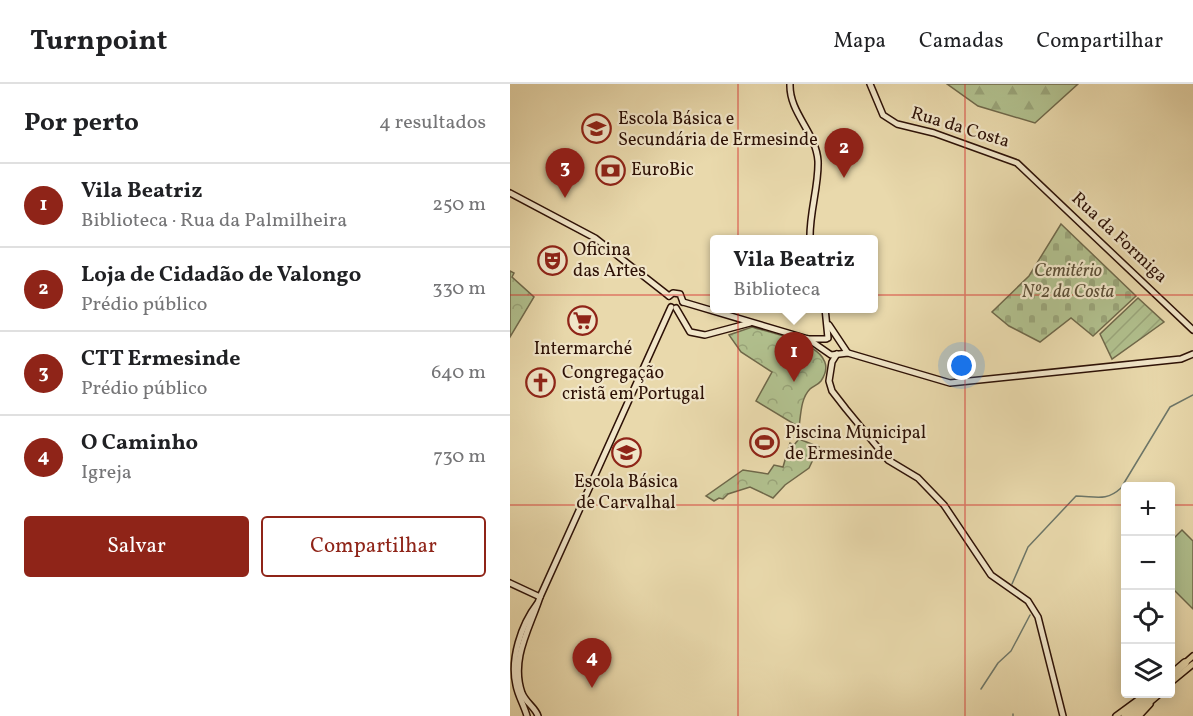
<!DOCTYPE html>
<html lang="pt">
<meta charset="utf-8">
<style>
:root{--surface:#fff;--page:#f2f2f2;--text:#202124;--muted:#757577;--line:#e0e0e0;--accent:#8f2418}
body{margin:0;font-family:Vollkorn,serif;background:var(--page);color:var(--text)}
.controls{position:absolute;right:18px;bottom:18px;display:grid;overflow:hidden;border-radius:6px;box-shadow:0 3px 15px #0003}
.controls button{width:54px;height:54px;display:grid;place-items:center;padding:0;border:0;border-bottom:2px solid var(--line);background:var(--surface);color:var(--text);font:30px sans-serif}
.you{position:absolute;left:452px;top:282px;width:21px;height:21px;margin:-15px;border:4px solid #fff;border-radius:50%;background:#1a73e8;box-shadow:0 0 0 9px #1a73e833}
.badge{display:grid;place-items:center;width:39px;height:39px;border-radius:50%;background:var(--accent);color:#fff;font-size:20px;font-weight:700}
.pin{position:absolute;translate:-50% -50px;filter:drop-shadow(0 2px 3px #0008)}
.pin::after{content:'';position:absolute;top:32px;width:21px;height:18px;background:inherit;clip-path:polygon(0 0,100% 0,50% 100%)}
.popup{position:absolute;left:200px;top:151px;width:168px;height:78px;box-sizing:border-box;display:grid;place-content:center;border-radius:6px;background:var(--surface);filter:drop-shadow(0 2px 4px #0005);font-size:20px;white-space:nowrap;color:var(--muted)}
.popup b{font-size:22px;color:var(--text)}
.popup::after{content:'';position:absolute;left:50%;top:100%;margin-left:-12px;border:12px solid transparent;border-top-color:var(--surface)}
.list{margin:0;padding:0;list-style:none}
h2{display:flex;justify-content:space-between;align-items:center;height:78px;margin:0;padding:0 24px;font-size:26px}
h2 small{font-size:20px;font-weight:400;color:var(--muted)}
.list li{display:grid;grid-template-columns:39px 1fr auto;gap:18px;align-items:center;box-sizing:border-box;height:84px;padding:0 24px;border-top:2px solid var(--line)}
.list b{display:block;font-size:22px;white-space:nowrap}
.list p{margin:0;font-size:20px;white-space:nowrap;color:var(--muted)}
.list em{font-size:20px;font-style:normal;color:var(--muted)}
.actions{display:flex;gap:12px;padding:18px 24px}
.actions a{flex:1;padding:14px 0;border:2px solid var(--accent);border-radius:6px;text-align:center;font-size:21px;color:var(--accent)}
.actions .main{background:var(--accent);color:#fff}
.icon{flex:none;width:33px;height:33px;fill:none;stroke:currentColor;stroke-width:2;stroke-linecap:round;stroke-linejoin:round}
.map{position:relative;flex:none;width:683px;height:632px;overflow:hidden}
header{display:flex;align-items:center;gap:36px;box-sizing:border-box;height:84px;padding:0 30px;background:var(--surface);border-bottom:2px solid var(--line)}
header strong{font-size:28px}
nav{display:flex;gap:33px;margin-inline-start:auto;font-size:21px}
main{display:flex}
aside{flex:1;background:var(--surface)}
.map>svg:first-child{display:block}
.forest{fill:url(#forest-firs);stroke:#6f684a;stroke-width:1.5}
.cemetery{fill:url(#cemetery-stones);stroke:#6f684a;stroke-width:1.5}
.park{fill:url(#park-crowns);stroke:#6f684a;stroke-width:1.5}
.garden{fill:url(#garden-furrows);stroke:#6f684a;stroke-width:1.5}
.pitch{fill:#b1c08e;stroke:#6f684a;stroke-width:1.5}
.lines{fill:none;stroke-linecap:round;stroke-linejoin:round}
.stream{stroke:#6d7668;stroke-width:1.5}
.secondary-casing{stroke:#2d1106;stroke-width:8}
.primary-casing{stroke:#2d1106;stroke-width:8}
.highway-casing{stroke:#2d1106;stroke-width:10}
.secondary{stroke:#f1e6c9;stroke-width:5}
.primary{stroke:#e9d9ac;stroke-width:5}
.highway{stroke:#e9d9ac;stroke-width:7}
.grid{fill:none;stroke:#d62828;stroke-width:1.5;stroke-opacity:0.55}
.labels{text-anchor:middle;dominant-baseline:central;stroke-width:4.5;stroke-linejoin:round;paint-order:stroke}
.poi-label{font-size:18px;fill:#2d1106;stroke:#f1e6c9;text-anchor:start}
.street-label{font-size:18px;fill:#2d1106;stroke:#f1e6c9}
.park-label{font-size:18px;font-style:italic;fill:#5b4e36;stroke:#f1e6c9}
</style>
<header>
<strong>Turnpoint</strong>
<nav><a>Mapa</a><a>Camadas</a><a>Compartilhar</a></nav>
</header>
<main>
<aside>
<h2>Por perto<small>4 resultados</small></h2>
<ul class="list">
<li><span class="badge">1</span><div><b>Vila Beatriz</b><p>Biblioteca · Rua da Palmilheira</p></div><em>250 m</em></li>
<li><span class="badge">2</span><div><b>Loja de Cidadão de Valongo</b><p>Prédio público</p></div><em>330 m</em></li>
<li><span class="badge">3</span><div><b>CTT Ermesinde</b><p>Prédio público</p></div><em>640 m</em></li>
<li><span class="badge">4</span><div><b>O Caminho</b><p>Igreja</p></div><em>730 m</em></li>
</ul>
<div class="actions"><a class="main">Salvar</a><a>Compartilhar</a></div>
</aside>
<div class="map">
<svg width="683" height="632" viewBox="0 0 683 632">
<defs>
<pattern id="forest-firs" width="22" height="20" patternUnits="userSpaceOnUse" patternTransform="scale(1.5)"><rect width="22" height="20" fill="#b1c08e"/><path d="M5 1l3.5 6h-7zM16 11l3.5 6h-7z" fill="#99a479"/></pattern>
<pattern id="cemetery-stones" width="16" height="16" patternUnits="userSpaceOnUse" patternTransform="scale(1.5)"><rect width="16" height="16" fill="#b1c08e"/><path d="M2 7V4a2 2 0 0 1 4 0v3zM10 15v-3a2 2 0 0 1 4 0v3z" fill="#99a479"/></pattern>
<pattern id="park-crowns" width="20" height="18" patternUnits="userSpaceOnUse" patternTransform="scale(1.5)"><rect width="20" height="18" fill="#b1c08e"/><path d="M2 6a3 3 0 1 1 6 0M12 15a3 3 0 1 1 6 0" fill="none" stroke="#99a479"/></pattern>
<pattern id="garden-furrows" width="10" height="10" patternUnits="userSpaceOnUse" patternTransform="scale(1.5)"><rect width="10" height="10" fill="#b1c08e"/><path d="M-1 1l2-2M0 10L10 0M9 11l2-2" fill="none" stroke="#99a479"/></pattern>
</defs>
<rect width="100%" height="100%" fill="#e9d9ac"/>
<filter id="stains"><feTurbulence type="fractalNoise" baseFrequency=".00333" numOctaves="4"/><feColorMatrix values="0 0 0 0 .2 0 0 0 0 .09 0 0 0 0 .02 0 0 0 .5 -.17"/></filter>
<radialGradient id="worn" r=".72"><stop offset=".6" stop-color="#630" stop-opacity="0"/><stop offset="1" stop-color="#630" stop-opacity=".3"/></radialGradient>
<polygon class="forest" points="437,0 568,0 525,39 468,22"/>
<polygon class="cemetery" points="551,140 626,212 583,252 561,234 530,258 499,242 482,228 519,192"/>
<g class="park">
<polygon points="0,187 4,189 2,193 24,213 0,253"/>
<path d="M242 243C263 250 335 262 311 297 308 301 303 302 300 305 291 314 291 329 289 343L246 317 262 288 231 268 219 251Z"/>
<polygon points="289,355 309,363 299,384 275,401 263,414 240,403 218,410 213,415 209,414 204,417 196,412 233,386 258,390 264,381 273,383 280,359 284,361"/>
</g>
<polygon class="garden" points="628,214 654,238 602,275 590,250"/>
<polygon class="pitch" points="672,446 683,457 683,525 661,503 661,457"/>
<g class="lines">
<g class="stream">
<path d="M502 500 518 463 566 412C585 412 596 418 611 404L660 323 683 311"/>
<polyline points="471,605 488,579 501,567 520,531"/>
<polyline points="503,630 503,632"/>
</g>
<defs>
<g id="secondary">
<path d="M280 0C279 29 306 48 308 77 309 102 299 129 300 156"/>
<polyline points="360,0 373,31 387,40 424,49 507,79 683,246"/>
<polyline points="0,109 85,154 159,212"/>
<polyline points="159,212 163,209 170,210 173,218"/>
<polyline points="173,218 298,255 316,255"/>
<polyline points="166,224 180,248 195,251 240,239"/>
<polyline points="315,224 318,254"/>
<polyline points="319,241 337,268"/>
<polyline points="298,255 321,271 338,269 440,299 671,275 683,270"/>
<polyline points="327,270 322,278 319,297 322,307 336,325 378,376 408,394 434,421 481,491 518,517 528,533 553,632"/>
<polyline points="0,499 30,513"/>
<path d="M17 632C14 621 8 612 6 601 0 575 11 541 27 520"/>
<path d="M28 632C25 623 16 619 12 609 0 575 20 544 30 513L161 223"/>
</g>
<g id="primary">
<polyline points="674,580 683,572"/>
<polyline points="660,599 683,580"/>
<polyline points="606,632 636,610"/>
<polyline points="629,632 640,620"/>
</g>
<g id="highway">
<polyline points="660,592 675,579"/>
<polyline points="615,632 641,610"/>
<polyline points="622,632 648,610"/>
</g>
</defs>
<use href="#secondary" class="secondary-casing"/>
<use href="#primary" class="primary-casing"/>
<use href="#highway" class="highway-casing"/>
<use href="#secondary" class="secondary"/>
<use href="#primary" class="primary"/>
<use href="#highway" class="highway"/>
</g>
<path class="grid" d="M228 0V632M455 0V632M0 211H683M0 421H616M660 421H683"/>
<defs>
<symbol id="school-ring" viewBox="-11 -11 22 22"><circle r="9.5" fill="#f1e6c9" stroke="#8f2418" stroke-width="1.5"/><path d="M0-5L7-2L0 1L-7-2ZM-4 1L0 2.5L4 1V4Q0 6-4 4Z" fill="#8f2418"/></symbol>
<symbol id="bank-ring" viewBox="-11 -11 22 22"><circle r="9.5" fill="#f1e6c9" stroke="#8f2418" stroke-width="1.5"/><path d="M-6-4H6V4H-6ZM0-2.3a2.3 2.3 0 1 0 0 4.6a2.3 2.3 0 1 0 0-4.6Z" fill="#8f2418"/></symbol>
<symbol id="theatre-ring" viewBox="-11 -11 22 22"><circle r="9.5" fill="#f1e6c9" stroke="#8f2418" stroke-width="1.5"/><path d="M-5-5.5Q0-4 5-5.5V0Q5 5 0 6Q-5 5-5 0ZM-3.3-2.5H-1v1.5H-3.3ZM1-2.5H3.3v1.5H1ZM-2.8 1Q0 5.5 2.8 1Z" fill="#8f2418"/></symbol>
<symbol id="supermarket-ring" viewBox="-11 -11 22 22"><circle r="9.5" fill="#f1e6c9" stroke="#8f2418" stroke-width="1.5"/><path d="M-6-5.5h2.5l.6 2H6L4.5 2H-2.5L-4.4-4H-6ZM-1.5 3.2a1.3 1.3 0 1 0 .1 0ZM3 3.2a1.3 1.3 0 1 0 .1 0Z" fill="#8f2418"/></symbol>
<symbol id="church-ring" viewBox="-11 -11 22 22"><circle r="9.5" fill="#f1e6c9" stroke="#8f2418" stroke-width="1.5"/><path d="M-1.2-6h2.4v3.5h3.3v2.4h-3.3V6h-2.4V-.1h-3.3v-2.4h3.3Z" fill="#8f2418"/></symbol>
<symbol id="stadium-ring" viewBox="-11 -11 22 22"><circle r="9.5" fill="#f1e6c9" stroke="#8f2418" stroke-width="1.5"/><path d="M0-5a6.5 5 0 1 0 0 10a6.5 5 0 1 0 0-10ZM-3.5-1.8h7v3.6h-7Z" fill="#8f2418"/></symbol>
</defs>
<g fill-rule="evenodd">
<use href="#school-ring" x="70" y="28" width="33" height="33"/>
<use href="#bank-ring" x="84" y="70" width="33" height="33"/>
<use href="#theatre-ring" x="26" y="160" width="33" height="33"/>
<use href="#supermarket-ring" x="56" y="220" width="33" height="33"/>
<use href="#church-ring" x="14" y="282" width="33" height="33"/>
<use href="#stadium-ring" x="238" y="342" width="33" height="33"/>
<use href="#school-ring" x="100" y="352" width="33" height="33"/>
</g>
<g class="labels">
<g class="poi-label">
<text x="108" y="35">Escola Básica e<tspan x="108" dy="21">Secundária de Ermesinde</tspan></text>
<text x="121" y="86">EuroBic</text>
<text x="63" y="166">Oficina<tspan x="63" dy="21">das Artes</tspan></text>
<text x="73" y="265" text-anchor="middle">Intermarché</text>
<text x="52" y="289">Congregação<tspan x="52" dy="21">cristã em Portugal</tspan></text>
<text x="275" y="349">Piscina Municipal<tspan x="275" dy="21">de Ermesinde</tspan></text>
<text x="116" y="398" text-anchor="middle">Escola Básica<tspan x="116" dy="21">de Carvalhal</tspan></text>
</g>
<g class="street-label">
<text transform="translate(450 44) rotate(17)">Rua da Costa</text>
<text transform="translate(609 154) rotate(43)">Rua da Formiga</text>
</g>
<g class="park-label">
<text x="558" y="187">Cemitério<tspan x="558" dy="21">Nº2 da Costa</tspan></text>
</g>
</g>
<rect width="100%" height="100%" filter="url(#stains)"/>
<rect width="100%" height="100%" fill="url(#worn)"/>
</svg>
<div class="controls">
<button>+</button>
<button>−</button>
<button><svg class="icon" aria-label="locate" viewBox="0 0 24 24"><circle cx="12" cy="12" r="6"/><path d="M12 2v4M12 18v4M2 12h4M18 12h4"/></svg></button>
<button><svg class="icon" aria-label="layers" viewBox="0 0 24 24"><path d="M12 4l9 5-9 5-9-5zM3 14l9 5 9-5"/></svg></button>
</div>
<div class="you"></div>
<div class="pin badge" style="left:284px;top:298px">1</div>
<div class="popup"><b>Vila Beatriz</b>Biblioteca</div>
<div class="pin badge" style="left:334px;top:94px">2</div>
<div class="pin badge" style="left:55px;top:114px">3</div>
<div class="pin badge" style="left:82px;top:604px">4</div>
</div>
</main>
